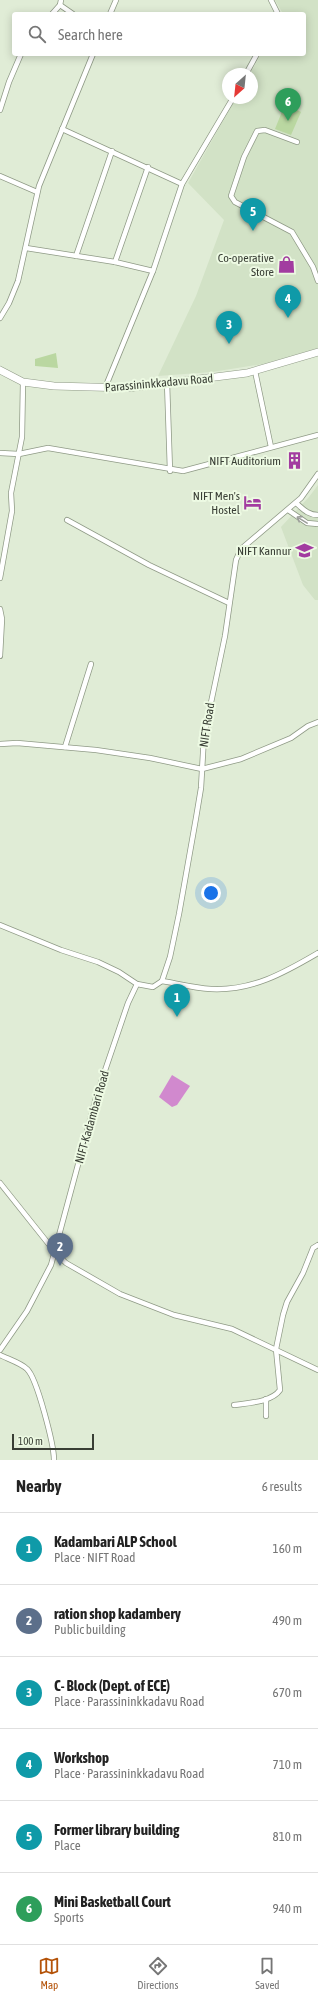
<!DOCTYPE html>
<meta charset="utf-8">
<style>
:root{--surface:#fff;--page:#f6f6f6;--text:#222;--muted:#767676;--line:#e0e0e0;--accent:#b45309}
body{margin:0;font-family:"Asap Condensed",sans-serif;background:var(--page);color:var(--text)}
.compass{position:absolute;left:222px;top:68px;width:36px;height:36px;border-radius:50%;background:var(--surface);box-shadow:0 2px 10px #0003;rotate:207deg}
.scale{position:absolute;left:12px;bottom:10px;width:82px;box-sizing:border-box;padding-left:4px;border:2px solid #393e35;border-top:0;font-size:11px;line-height:14px;white-space:nowrap;color:#393e35;-webkit-text-stroke:3px #edfae3;paint-order:stroke}
.you{position:absolute;left:211px;top:893px;width:14px;height:14px;margin:-10px;border:3px solid #fff;border-radius:50%;background:#1a73e8;box-shadow:0 0 0 6px #1a73e833}
.badge{display:grid;place-items:center;width:26px;height:26px;border-radius:50%;background:var(--accent);color:#fff;font-size:13px;font-weight:700}
.pin{position:absolute;translate:-50% -33px;filter:drop-shadow(0 1px 2px #0008)}
.pin::after{content:'';position:absolute;top:21px;width:14px;height:12px;background:inherit;clip-path:polygon(0 0,100% 0,50% 100%)}
.list{margin:0;padding:0;list-style:none}
h2{display:flex;justify-content:space-between;align-items:center;height:52px;margin:0;padding:0 16px;font-size:17px}
h2 small{font-size:13px;font-weight:400;color:var(--muted)}
.list li{display:grid;grid-template-columns:26px 1fr auto;gap:12px;align-items:center;box-sizing:border-box;height:72px;padding:0 16px;border-top:1px solid var(--line)}
.list b{display:block;font-size:15px;white-space:nowrap}
.list p{margin:0;font-size:13px;white-space:nowrap;color:var(--muted)}
.list em{font-size:13px;font-style:normal;color:var(--muted)}
.icon{flex:none;width:22px;height:22px;fill:none;stroke:currentColor;stroke-width:2;stroke-linecap:round;stroke-linejoin:round}
.map{position:relative;flex:none;width:318px;height:1460px;overflow:hidden}
.search{position:absolute;background:var(--surface);box-shadow:0 2px 10px #0003;left:12px;right:12px;top:12px;height:44px;display:flex;align-items:center;gap:10px;box-sizing:border-box;padding:0 14px;border-radius:4px;color:var(--muted);font-size:15px}
.sheet{height:484px;background:var(--surface)}
nav{display:flex;justify-content:space-around;align-items:center;box-sizing:border-box;height:56px;border-top:1px solid var(--line);background:var(--surface);font-size:11px;color:var(--muted)}
nav a{display:grid;justify-items:center;gap:2px}
nav .on{color:var(--accent)}
.map>svg:first-child{display:block}
.built{fill:#d2e2c6}
.green{fill:#bad7a1}
.water{fill:#d189ce}
.lines{fill:none;stroke-linecap:round;stroke-linejoin:round}
.street-casing{stroke:#8f9a86;stroke-width:6}
.secondary-casing{stroke:#8f9a86;stroke-width:8}
.street{stroke:#fff;stroke-width:4.5}
.secondary{stroke:#fff;stroke-width:7}
.oneway{stroke:#9c9e9a}
.labels{text-anchor:middle;dominant-baseline:central;stroke-width:4;stroke-linejoin:round;paint-order:stroke}
.poi-label{font-size:12px;fill:#393e35;stroke:#edfae3;text-anchor:end}
.street-label{font-size:12px;fill:#393e35;stroke:#edfae3}
</style>
<div class="map">
<svg width="318" height="1460" viewBox="0 0 318 1460">
<rect width="100%" height="100%" fill="#e0ecd6"/>
<g class="built">
<polygon points="275,0 318,0 318,348 263,364 212,372 158,376 196,296 224,220 188,183 236,98 252,98 252,74 250,74 261,54 304,54 304,14 283,14"/>
<polygon points="318,485 318,600 315,600 303,585 281,527 309,497"/>
</g>
<g class="green">
<polygon points="285,104 301,112 291,135 275,129"/>
<polygon points="56,353 58,368 35,366 35,359"/>
</g>
<polygon class="water" points="172,1075 190,1086 177,1105 172,1107 159,1097"/>
<g class="lines">
<defs>
<g id="street">
<polyline points="271,0 278,14"/>
<polyline points="60,5 73,14"/>
<polyline points="52,14 60,5 61,0"/>
<polyline points="110,14 116,0"/>
<polyline points="246,74 257,54"/>
<polyline points="0,110 9,82 21,54"/>
<polyline points="62,129 182,184"/>
<polyline points="297,142 265,130 257,131 244,157 231,196 235,202 292,232 313,267 318,281"/>
<polyline points="0,176 37,192"/>
<polyline points="26,248 115,262 153,271"/>
<polyline points="76,256 112,151"/>
<polyline points="115,262 148,167"/>
<polyline points="0,318 9,303 18,281 39,186 93,54"/>
<polyline points="255,371 271,447"/>
<polyline points="167,382 170,471"/>
<polyline points="105,388 153,271 182,184 233,98"/>
<polyline points="0,453 19,454 48,448 183,471 318,435"/>
<path d="M296 503C303 509 308 515 318 515"/>
<polyline points="288,510 307,523 318,524"/>
<polyline points="67,520 149,565 229,603"/>
<polyline points="0,578 12,511 11,493 22,437 23,382"/>
<polyline points="0,609 2,619 0,656"/>
<polyline points="0,744 17,743 96,750 150,758 202,769 241,759 291,738 308,726 318,722"/>
<polyline points="65,747 91,664"/>
<polyline points="0,925 61,950 98,962 119,972 137,984 153,987 162,981 170,957 179,914 196,818 201,788 204,736 225,636 236,560 241,549 301,498 318,474"/>
<path d="M162 981C179 984 195 988 211 989 252 991 284 973 318 953"/>
<polyline points="0,1183 55,1252 66,1263 120,1294 174,1315 232,1329 318,1370"/>
<polyline points="0,1350 27,1311 51,1265 97,1094 128,1003 137,984"/>
<path d="M0 1355C8 1359 21 1363 27 1369 37 1378 54 1445 54 1460"/>
<path d="M234 1405C248 1403 272 1402 280 1390L276 1349 283 1315 287 1302 303 1273 313 1248 318 1245"/>
<polyline points="266,1416 266,1399"/>
</g>
<polyline id="secondary" points="0,370 23,382 54,386 128,388 247,373 318,352"/>
</defs>
<use href="#street" class="street-casing"/>
<use href="#secondary" class="secondary-casing"/>
<use href="#street" class="street"/>
<use href="#secondary" class="secondary"/>
</g>
<defs><path id="oneway-shaft" d="M-6 0H5M1.5-3L5.5 0L1.5 3" fill="none" stroke-width="1.6" stroke-linecap="round" stroke-linejoin="round"/></defs>
<use class="oneway" href="#oneway-shaft" transform="translate(302 520) rotate(-149)"/>
<defs>
<symbol id="shop-bare" viewBox="-9 -9 18 18"><path d="M-5-2.5h2.3a2.7 3.5 0 0 1 5.4 0H5L5.5 6h-11ZM-1.5-2.5h3a1.5 2.3 0 0 0-3 0Z" fill="#a23ca0" stroke="#edfae3" stroke-width="2.5" paint-order="stroke"/></symbol>
<symbol id="building-bare" viewBox="-9 -9 18 18"><path d="M-4-6H4V6H1V3H-1V6H-4ZM-2.5-4.3h1.7v1.8h-1.7ZM.8-4.3h1.7v1.8H.8ZM-2.5-1h1.7V.8h-1.7ZM.8-1h1.7V.8H.8Z" fill="#a23ca0" stroke="#edfae3" stroke-width="2.5" paint-order="stroke"/></symbol>
<symbol id="hotel-bare" viewBox="-9 -9 18 18"><path d="M-6-4.5h1.5V1H6V5H4.5V3h-9V5H-6ZM-4 0a1.8 1.8 0 1 1 3.6 0ZM.5 0V-2.5h3Q6-2.5 6 0Z" fill="#a23ca0" stroke="#edfae3" stroke-width="2.5" paint-order="stroke"/></symbol>
<symbol id="university-bare" viewBox="-9 -9 18 18"><path d="M0-5L7-2L0 1L-7-2ZM-4 1L0 2.5L4 1V4Q0 6-4 4Z" fill="#a23ca0" stroke="#edfae3" stroke-width="2.5" paint-order="stroke"/></symbol>
</defs>
<g fill-rule="evenodd">
<use href="#shop-bare" x="274" y="252" width="25" height="25"/>
<use href="#building-bare" x="282" y="448" width="25" height="25"/>
<use href="#hotel-bare" x="240" y="490" width="25" height="25"/>
<use href="#university-bare" x="292" y="538" width="25" height="25"/>
</g>
<g class="labels">
<g class="poi-label">
<text x="274" y="258">Co-operative<tspan x="274" dy="14">Store</tspan></text>
<text x="281" y="461">NIFT Auditorium</text>
<text x="240" y="496">NIFT Men's<tspan x="240" dy="14">Hostel</tspan></text>
<text x="291" y="551">NIFT Kannur</text>
</g>
<g class="street-label">
<text transform="translate(159 383) rotate(-5)">Parassininkkadavu Road</text>
<text transform="translate(207 725) rotate(-81)">NIFT Road</text>
<text transform="translate(92 1117) rotate(-74)">NIFT-Kadambari Road</text>
</g>
</g>
</svg>
<svg class="compass" viewBox="-18 -18 36 36"><path d="M0-13l5 13h-10z" fill="#e53935"/><path d="M0 13l5-13h-10z" fill="#767676"/></svg>
<div class="scale">100 m</div>
<div class="you"></div>
<div class="pin badge" style="left:177px;top:1017px;background:#0f9aa8">1</div>
<div class="pin badge" style="left:60px;top:1266px;background:#5c6f8a">2</div>
<div class="pin badge" style="left:229px;top:344px;background:#0f9aa8">3</div>
<div class="pin badge" style="left:288px;top:318px;background:#0f9aa8">4</div>
<div class="pin badge" style="left:253px;top:231px;background:#0f9aa8">5</div>
<div class="pin badge" style="left:288px;top:121px;background:#2e9e5b">6</div>
<div class="search"><svg class="icon" aria-label="search" viewBox="0 0 24 24"><circle cx="10" cy="10" r="6"/><path d="M15 15l6 6"/></svg>Search here</div>
</div>
<section class="sheet">
<h2>Nearby<small>6 results</small></h2>
<ul class="list">
<li><span class="badge" style="background:#0f9aa8">1</span><div><b>Kadambari ALP School</b><p>Place · NIFT Road</p></div><em>160 m</em></li>
<li><span class="badge" style="background:#5c6f8a">2</span><div><b>ration shop kadambery</b><p>Public building</p></div><em>490 m</em></li>
<li><span class="badge" style="background:#0f9aa8">3</span><div><b>C- Block (Dept. of ECE)</b><p>Place · Parassininkkadavu Road</p></div><em>670 m</em></li>
<li><span class="badge" style="background:#0f9aa8">4</span><div><b>Workshop</b><p>Place · Parassininkkadavu Road</p></div><em>710 m</em></li>
<li><span class="badge" style="background:#0f9aa8">5</span><div><b>Former library building</b><p>Place</p></div><em>810 m</em></li>
<li><span class="badge" style="background:#2e9e5b">6</span><div><b>Mini Basketball Court</b><p>Sports</p></div><em>940 m</em></li>
</ul>
</section>
<nav>
<a class="on"><svg class="icon" aria-label="map" viewBox="0 0 24 24"><path d="M3 6l6-2 6 2 6-2v14l-6 2-6-2-6 2zM9 4v14M15 6v14"/></svg>Map</a>
<a><svg class="icon" aria-label="directions" viewBox="0 0 24 24"><path d="M12 3l9 9-9 9-9-9zM9 14v-3h6M13 9l2 2-2 2"/></svg>Directions</a>
<a><svg class="icon" aria-label="saved" viewBox="0 0 24 24"><path d="M7 4h10v16l-5-4-5 4z"/></svg>Saved</a>
</nav>
